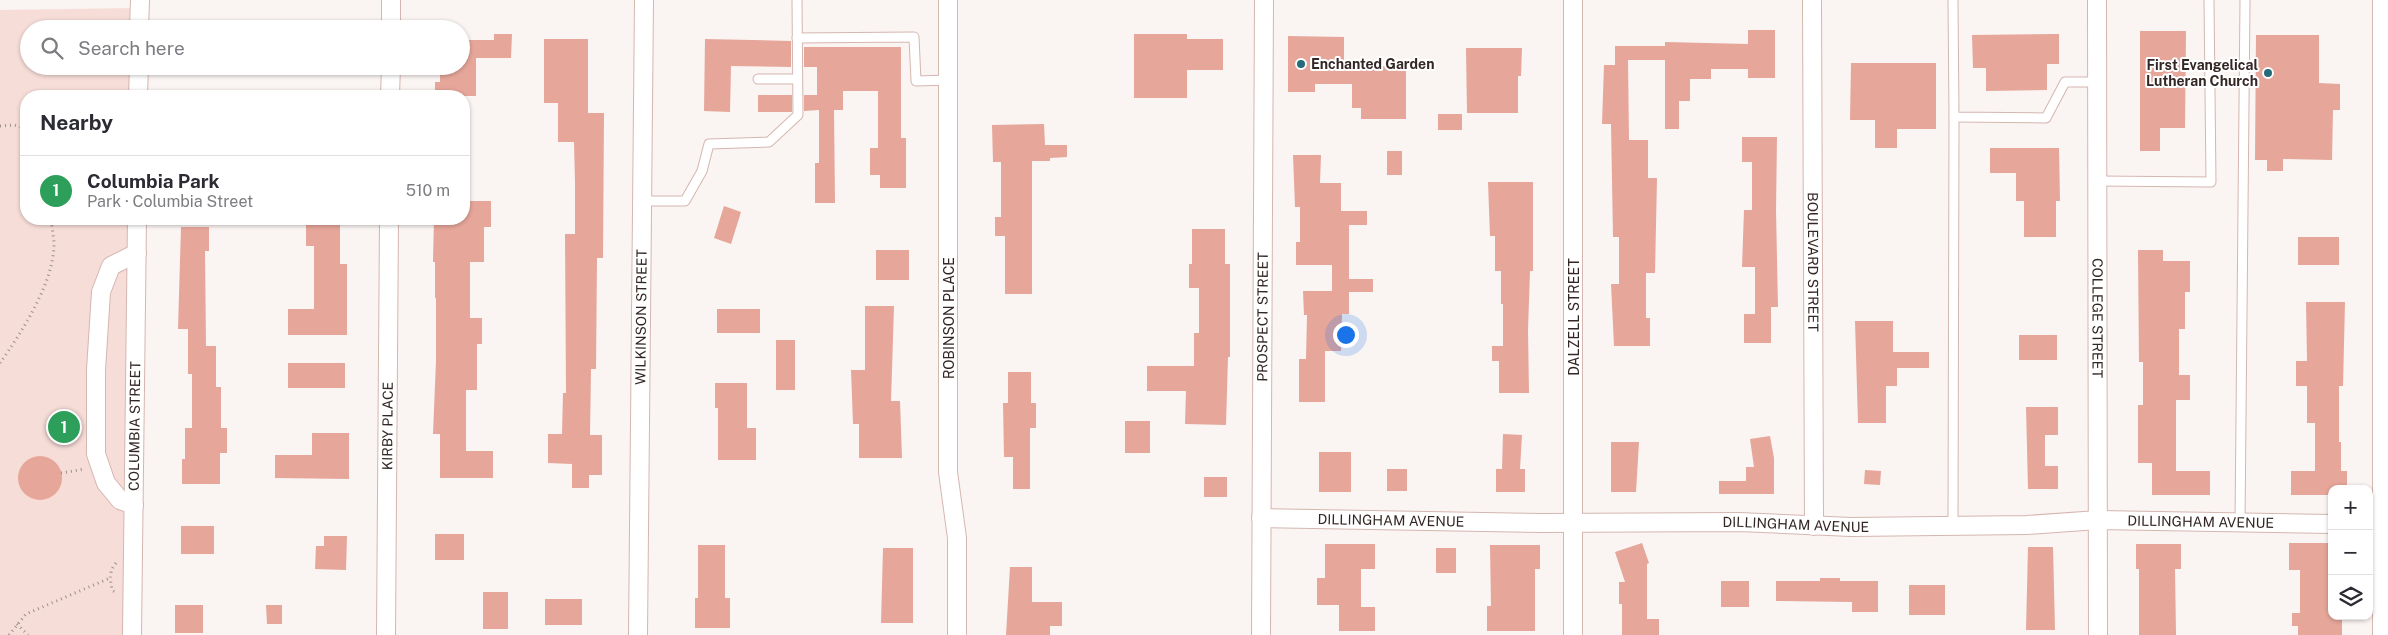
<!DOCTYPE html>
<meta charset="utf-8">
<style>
:root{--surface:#fff;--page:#f2f2f3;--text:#2b2b33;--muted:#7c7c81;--line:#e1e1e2;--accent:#0b8043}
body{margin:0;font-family:"Public Sans",sans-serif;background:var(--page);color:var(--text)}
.controls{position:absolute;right:15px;bottom:15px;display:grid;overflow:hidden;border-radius:10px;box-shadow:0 1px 4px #0004}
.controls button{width:45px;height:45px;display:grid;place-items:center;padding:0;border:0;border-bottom:1px solid var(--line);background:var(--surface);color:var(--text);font:25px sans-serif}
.you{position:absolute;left:1345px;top:334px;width:18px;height:18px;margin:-12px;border:4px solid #fff;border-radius:50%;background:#1a73e8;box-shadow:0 0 0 8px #1a73e833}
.badge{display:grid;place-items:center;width:32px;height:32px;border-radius:50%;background:var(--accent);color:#fff;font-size:16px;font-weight:700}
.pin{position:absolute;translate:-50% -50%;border:2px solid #fff;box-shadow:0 1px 5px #0006}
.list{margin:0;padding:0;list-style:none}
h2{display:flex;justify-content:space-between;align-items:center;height:65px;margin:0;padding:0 20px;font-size:21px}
h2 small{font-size:16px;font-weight:400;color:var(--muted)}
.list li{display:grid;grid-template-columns:32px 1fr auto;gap:15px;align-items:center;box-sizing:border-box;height:70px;padding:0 20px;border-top:1px solid var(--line)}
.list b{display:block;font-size:19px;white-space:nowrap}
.list p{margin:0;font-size:16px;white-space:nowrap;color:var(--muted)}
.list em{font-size:16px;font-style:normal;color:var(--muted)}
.icon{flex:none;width:28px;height:28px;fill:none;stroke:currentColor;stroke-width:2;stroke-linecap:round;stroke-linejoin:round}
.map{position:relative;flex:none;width:2388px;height:635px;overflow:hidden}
.search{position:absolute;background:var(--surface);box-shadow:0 1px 4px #0004;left:20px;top:20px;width:450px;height:55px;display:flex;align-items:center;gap:12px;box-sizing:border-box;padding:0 18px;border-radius:28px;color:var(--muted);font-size:19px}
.panel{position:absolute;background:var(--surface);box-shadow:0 1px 4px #0004;left:20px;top:90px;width:450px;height:135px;border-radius:20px}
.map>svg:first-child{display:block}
.green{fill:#f7ddd8}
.building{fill:#e6a69a}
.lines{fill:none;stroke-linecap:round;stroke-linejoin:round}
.lane-casing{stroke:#d5b6b0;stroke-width:11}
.street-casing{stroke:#d5b6b0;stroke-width:20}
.path{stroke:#9a918f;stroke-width:3;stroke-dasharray:1 4;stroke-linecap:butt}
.lane{stroke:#fff;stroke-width:9}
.street{stroke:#fff;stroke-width:18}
.poi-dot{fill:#256c7a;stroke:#fff;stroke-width:2}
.labels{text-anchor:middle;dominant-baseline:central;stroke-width:4;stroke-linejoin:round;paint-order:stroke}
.poi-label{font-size:14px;font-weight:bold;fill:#332725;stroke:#fff;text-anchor:start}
.street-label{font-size:14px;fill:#332725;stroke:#fff}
</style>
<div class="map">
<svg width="2388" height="635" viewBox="0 0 2388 635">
<rect width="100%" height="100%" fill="#faf4f2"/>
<polygon class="green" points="133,8 133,29 29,29 29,66 132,66 132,96 26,96 26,219 130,219 126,635 0,635 0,10"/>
<g class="building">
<polygon points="1748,30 1775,30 1775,78 1748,78 1748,69 1711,69 1711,79 1690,79 1690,101 1679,101 1679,129 1665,129 1665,60 1628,60 1629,140 1648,140 1648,178 1657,178 1655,273 1646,273 1646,318 1650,318 1650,346 1614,346 1611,284 1619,284 1619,237 1613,237 1611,124 1602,124 1604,65 1615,65 1615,46 1665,46 1665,42 1748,44"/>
<polygon points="2140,31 2186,31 2185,128 2160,128 2160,151 2140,151"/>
<polygon points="494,34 512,34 511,58 476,58 476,96 435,96 435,82 440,82 440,66 461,66 461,40 494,40"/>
<polygon points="1134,34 1187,34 1187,39 1223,39 1223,70 1187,70 1187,98 1134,98"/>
<polygon points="2059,34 2059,64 2047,64 2047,90 1986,91 1986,68 1973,68 1972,35"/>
<polygon points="2256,35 2319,35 2319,83 2340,84 2340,110 2333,110 2332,160 2283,159 2283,171 2267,171 2267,160 2255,160"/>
<polygon points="1288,36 1344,37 1344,66 1406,66 1406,119 1361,119 1361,108 1352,108 1352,84 1315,84 1315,92 1288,92"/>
<polygon points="544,39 588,39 588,113 604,113 603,258 597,258 596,369 591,369 590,435 602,435 602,475 589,475 589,488 572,488 572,464 548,463 548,434 562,434 563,393 566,393 565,234 575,234 575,183 574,142 558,142 558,103 544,103"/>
<polygon points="705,39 791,41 791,67 731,66 730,112 704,111"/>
<polygon points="804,47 901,47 901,138 906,138 906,188 880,188 880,175 870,175 870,148 878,148 878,91 843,91 843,110 834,110 835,203 815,203 815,163 819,163 819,110 804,111 804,95 817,95 817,67 804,67"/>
<polygon points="1466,48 1522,48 1521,76 1518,76 1518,113 1467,113"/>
<polygon points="1851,63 1936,63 1936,129 1897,129 1897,148 1875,148 1875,120 1850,120"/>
<rect x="758" y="95" width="34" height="17"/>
<rect x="1438" y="114" width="24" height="16"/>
<polygon points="1044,124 1045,145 1067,145 1067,157 1050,158 1050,161 1032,161 1032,294 1005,294 1005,236 995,236 995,217 1001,217 1001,162 993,162 992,125"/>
<polygon points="1742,137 1777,137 1776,210 1778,307 1771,307 1771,343 1744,343 1744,314 1755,314 1755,267 1742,267 1744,210 1752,210 1752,162 1742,162"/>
<polygon points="1990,148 2059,148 2060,201 2056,201 2056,237 2024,237 2024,201 2016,201 2016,173 1990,173"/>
<rect x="1387" y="151" width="15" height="24"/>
<polygon points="1293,155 1321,155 1320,183 1341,183 1341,211 1367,211 1367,225 1349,225 1349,279 1373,279 1373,292 1349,292 1349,314 1342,314 1341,351 1325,351 1325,402 1299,402 1299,359 1306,359 1307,315 1304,315 1303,291 1332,291 1332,265 1296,265 1296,242 1300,242 1300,207 1295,207"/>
<polygon points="1488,182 1533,182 1533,271 1530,271 1528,330 1529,393 1499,393 1499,361 1492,361 1492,346 1503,346 1503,304 1501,304 1501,271 1495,271 1495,236 1490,236"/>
<polygon points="464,201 491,201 491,227 484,227 484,262 470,262 470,318 482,318 482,344 477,344 477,390 466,390 466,451 493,451 493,478 440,478 440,434 433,434 436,361 436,298 435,298 435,262 433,262 434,219 464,219"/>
<polygon points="724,206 741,212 731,244 714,238"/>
<polygon points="306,219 340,219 340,264 347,264 347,335 288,335 288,309 314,309 314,246 306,246"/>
<polygon points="181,227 209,227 209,251 205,251 206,346 216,346 216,387 221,387 221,428 227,428 227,453 220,453 220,484 182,484 182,459 185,459 185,428 192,428 192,374 188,374 188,329 178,329"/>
<polygon points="1192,229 1225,229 1225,264 1230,264 1230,357 1228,357 1226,425 1185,424 1186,391 1147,391 1147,366 1194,366 1194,333 1199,333 1199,288 1189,288 1189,264 1192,264"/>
<rect x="2298" y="237" width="41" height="28"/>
<rect x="876" y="250" width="33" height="30"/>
<polygon points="2138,250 2163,250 2163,261 2190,261 2190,292 2185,292 2185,329 2179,329 2179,375 2190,375 2190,400 2176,400 2176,471 2210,471 2210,495 2152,495 2152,463 2138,463 2138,405 2143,405 2143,362 2139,362"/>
<polygon points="2306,302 2345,302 2343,386 2339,386 2339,442 2341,442 2341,471 2347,471 2347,489 2332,489 2332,495 2291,495 2291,471 2315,471 2315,423 2307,423 2307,386 2296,386 2296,361 2307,361"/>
<polygon points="865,306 894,306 891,401 900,401 902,458 859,458 859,424 853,424 851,370 865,370"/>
<rect x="717" y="309" width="43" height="24"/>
<polygon points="1855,321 1893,321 1893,352 1929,352 1929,368 1897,368 1897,386 1886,386 1886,423 1858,423"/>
<rect x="2019" y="335" width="38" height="25"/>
<rect x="776" y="340" width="19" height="50"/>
<rect x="288" y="363" width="57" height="25"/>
<polygon points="1008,372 1031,372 1031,403 1036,403 1036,428 1030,428 1030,489 1013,489 1013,457 1004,457 1003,403 1008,403"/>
<polygon points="715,383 747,383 747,428 756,428 756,460 718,460 718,408 715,408"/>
<polygon points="2026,407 2058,407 2058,435 2045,435 2045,466 2058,466 2058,489 2028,489"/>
<rect x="1125" y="421" width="25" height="32"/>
<polygon points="312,433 349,433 349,479 275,478 275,455 312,455"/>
<polygon points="1503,434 1522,435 1520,469 1525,469 1525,492 1496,492 1496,469 1502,469"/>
<polygon points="1770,436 1774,458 1774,494 1719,494 1719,481 1746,481 1746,467 1754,467 1750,439"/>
<polygon points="1611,442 1639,442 1636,492 1611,492"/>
<rect x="1319" y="452" width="32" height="40"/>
<circle cx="40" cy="478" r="22"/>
<rect x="1387" y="469" width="20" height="22"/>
<polygon points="1865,470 1881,471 1880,485 1864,484"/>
<rect x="1204" y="477" width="23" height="20"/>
<rect x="181" y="526" width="33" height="28"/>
<rect x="435" y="534" width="29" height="26"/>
<polygon points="324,536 347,536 346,570 315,569 316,546 324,546"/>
<polygon points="1642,543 1649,563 1647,564 1647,619 1659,619 1659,635 1622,635 1622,604 1619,604 1619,582 1625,582 1615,552"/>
<polygon points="2289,543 2332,543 2332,616 2342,616 2342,635 2298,635 2298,626 2292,626 2292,613 2300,613 2300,570 2289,570"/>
<polygon points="1325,544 1375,544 1375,569 1361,569 1361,607 1375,607 1375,631 1339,631 1339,605 1317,605 1317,578 1325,578"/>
<polygon points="2136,544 2181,544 2181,569 2175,569 2176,635 2139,635 2139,569 2136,569"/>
<polygon points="698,545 725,545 725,598 730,598 730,628 695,628 695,598 698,598"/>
<polygon points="1490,545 1540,545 1540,569 1535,569 1535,631 1487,631 1487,606 1491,606"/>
<polygon points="2028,547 2053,547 2055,630 2026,630"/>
<polygon points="883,548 913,548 913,623 881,623"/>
<rect x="1436" y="548" width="20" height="25"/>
<polygon points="1010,567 1032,567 1032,602 1062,602 1062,626 1050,626 1050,635 1006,635"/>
<polygon points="1820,578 1840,578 1840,581 1878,581 1878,612 1852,612 1852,602 1776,601 1776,581 1820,581"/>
<rect x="1721" y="581" width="28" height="26"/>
<rect x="1909" y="585" width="36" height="30"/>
<rect x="483" y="592" width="25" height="37"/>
<rect x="545" y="599" width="37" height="26"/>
<rect x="175" y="605" width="28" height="28"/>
<polygon points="266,605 282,605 282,624 267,624"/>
</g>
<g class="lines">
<defs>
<g id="lane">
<polyline points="1953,0 1954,117 2046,118 2065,82 2097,82"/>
<polyline points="797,38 914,37 916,81 949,80"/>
<polyline points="758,79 797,79"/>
<polyline points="2097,181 2211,182 2209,0"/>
<polyline points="642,201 685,201 702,171 709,144 769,142 798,115 797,0"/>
<polyline points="2240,523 2245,0"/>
<polyline points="1953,526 1954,117"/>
</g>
<g id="street">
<polyline points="948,0 948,472 957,538 957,635"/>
<polyline points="1573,0 1573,635"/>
<path id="s1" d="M1812 0 1814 526"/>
<path id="s2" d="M2097 0 2098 635"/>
<polyline points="139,29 140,0"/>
<polyline points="391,29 391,0"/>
<polyline points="138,96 139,66"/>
<polyline points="390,96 391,66"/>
<polyline points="134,505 120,500 106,483 96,454 96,370 101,292 111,266 137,253"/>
<path id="s3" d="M1261 518 1542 523 1739 522 1851 527 2027 525 2098 520 2332 524"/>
<path id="s4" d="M132 635 137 219"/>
<path id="s5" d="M386 635 389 219"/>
<path id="s6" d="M638 635 644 0"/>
<path id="s7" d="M1261 635 1264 0"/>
<polyline points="2382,635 2382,0"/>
</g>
</defs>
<use href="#lane" class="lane-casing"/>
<use href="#street" class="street-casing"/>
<g class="path">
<polyline points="0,126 14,125 26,128"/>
<path d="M0 363C22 332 55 281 54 242 53 234 52 226 51 219"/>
<polyline points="61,473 85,469"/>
<path d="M116 563C109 571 110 579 112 590L116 593"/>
<polyline points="17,624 28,635"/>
<polyline points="9,635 26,614 110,578"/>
</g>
<use href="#lane" class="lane"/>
<use href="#street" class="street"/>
</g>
<g class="poi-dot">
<circle cx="1301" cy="64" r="5"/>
<circle cx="2268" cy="73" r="5"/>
</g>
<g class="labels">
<g class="poi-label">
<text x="1311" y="64">Enchanted Garden</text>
<text x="2258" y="65" text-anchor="end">First Evangelical<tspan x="2258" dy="16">Lutheran Church</tspan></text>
</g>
<g class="street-label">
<text stroke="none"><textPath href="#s1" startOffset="262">BOULEVARD STREET</textPath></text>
<text stroke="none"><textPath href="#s6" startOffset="318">WILKINSON STREET</textPath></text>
<text stroke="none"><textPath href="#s7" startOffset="318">PROSPECT STREET</textPath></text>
<text transform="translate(1574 317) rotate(-90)">DALZELL STREET</text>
<text stroke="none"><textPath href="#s2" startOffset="318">COLLEGE STREET</textPath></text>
<text transform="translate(949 318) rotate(-90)">ROBINSON PLACE</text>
<text stroke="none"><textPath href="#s4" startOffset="209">COLUMBIA STREET</textPath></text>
<text stroke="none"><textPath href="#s5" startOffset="209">KIRBY PLACE</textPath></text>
<text stroke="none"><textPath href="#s3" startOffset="130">DILLINGHAM AVENUE</textPath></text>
<text stroke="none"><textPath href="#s3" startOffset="940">DILLINGHAM AVENUE</textPath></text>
<text stroke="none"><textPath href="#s3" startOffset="535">DILLINGHAM AVENUE</textPath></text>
</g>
</g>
</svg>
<div class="controls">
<button>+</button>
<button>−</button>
<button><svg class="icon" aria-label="layers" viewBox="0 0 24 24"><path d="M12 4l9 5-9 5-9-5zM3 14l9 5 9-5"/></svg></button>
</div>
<div class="you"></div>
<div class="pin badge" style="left:64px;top:427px;background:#2e9e5b">1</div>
<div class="search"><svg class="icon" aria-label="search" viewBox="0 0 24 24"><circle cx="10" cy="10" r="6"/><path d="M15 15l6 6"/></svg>Search here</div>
<section class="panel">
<h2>Nearby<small></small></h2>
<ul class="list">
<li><span class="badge" style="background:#2e9e5b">1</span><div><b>Columbia Park</b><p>Park · Columbia Street</p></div><em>510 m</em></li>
</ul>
</section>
</div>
